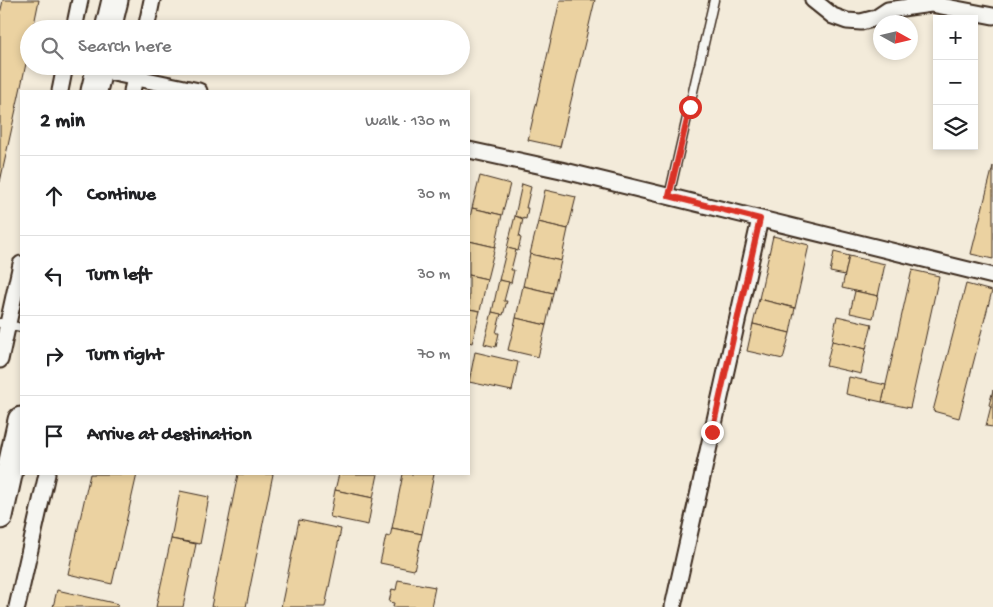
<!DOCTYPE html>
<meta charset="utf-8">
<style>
:root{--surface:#fff;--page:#f2f2f2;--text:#202124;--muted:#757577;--line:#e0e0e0}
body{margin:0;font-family:"Gochi Hand",sans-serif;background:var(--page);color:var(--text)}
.controls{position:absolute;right:15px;top:15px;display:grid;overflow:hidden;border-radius:0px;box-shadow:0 2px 8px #0003}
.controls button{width:45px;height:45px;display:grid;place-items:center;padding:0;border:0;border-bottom:1px solid var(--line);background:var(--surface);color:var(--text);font:25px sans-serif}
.compass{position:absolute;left:873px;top:15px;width:45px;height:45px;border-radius:50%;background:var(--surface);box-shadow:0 2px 8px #0003;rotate:98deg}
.stop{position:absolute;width:15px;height:15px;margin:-11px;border:4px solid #d93025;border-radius:50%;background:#fff}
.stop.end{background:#d93025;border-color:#fff;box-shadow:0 1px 5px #0008}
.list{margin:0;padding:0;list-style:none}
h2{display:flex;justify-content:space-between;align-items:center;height:65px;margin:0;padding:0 20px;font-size:21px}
h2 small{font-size:16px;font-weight:400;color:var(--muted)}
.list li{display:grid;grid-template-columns:32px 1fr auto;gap:15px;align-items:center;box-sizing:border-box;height:80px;padding:0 20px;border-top:1px solid var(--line)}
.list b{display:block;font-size:19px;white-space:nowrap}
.list em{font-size:16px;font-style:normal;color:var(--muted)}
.icon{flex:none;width:28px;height:28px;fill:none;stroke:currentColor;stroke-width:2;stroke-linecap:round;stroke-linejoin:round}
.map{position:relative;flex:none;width:993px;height:607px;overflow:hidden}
.search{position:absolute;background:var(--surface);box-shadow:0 2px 8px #0003;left:20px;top:20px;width:450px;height:55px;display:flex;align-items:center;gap:12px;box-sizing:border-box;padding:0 18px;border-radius:28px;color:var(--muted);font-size:19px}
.panel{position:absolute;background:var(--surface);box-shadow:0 2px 8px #0003;left:20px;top:90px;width:450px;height:385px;border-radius:0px}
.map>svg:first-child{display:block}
.building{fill:#ebd2a1;stroke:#3b2a1e}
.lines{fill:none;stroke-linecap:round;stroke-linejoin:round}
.service-casing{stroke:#3b2a1e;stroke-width:11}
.minor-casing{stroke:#3b2a1e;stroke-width:19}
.primary-casing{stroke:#3b2a1e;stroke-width:29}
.service{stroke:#f6f6f2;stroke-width:8}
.minor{stroke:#f6f6f2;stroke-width:15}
.primary{stroke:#f6f6f2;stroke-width:25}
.route{stroke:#d93025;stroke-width:6}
</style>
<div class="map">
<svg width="993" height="607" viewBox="0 0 993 607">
<rect width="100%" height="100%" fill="#f3ebda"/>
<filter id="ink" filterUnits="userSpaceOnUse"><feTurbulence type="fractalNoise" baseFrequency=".02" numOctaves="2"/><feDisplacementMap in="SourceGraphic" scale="10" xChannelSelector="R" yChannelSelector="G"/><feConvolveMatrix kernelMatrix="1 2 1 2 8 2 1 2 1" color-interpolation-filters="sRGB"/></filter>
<g filter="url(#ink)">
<g class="building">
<polygon points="3,0 39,0 33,29 29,29 29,50 0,182 0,14"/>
<polygon points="560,0 595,0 560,147 528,140"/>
<polygon points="993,166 993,259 971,254"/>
<polygon points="480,176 510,184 502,215 472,208"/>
<polygon points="522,184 531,187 526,208 528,208 526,219 515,216"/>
<polygon points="545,190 576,197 568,229 538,222"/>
<polygon points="472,208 502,215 495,247 469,241 469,223"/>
<polygon points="515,216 523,219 519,237 521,238 518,251 507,248"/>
<polygon points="538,222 568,229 561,261 530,254"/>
<polygon points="773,236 809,245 795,308 759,299"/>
<polygon points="469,241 495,247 487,279 469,275"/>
<polygon points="507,248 516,250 511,270 514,270 511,283 499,280"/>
<polygon points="834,252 849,256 845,275 830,272"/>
<polygon points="530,254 561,261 553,293 523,286"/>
<polygon points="849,256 885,264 878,296 842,288"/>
<polygon points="912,270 939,276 910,408 882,402"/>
<polygon points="469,275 487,279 480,311 469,309"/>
<polygon points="499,280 509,282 504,301 507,301 503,315 492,312"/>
<polygon points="966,284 992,291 959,418 933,411"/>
<polygon points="523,286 553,293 546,325 516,318"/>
<polygon points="855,291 878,296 873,318 850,313"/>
<polygon points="759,299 795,308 790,333 753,324"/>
<polygon points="469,309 480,311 472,343 469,342"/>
<polygon points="492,312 501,314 496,333 499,333 496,347 484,344"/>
<polygon points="837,316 872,324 866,349 832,341"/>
<polygon points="516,318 546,325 538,357 508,350"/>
<polygon points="753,324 790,333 783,359 747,351"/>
<polygon points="832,341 866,349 861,374 826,366"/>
<polygon points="475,352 518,362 512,391 469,382"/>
<polygon points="849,377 886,385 882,402 846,394"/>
<polygon points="993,390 993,427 986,426 991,406 989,405"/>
<polygon points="90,474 137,474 112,584 68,574"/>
<polygon points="238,474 273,474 246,607 211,607"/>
<polygon points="339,474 378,474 373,498 335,490"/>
<polygon points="403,474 434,474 422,534 392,528"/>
<polygon points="335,490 373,498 368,525 330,517"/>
<polygon points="180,491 209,497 200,544 171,539"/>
<polygon points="299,520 341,529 325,607 281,607"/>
<polygon points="392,528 422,534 414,570 380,563 386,536 390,537"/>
<polygon points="171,539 196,544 183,607 156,607"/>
<polygon points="398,580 435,587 431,607 393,607 394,603 389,602 392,589 396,590"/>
<polygon points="57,590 118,604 117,607 53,607"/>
</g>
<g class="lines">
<defs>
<g id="service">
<polyline points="669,196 714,0"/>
<polyline points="0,323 21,328"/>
</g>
<g id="minor">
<polyline points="813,0 833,16 847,21 861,22 876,18 888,10 931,4 993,16"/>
<polyline points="74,29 80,0"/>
<polyline points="146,29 152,0"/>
<polyline points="99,70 199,91"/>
<polyline points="60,91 65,66"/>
<polyline points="132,91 138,66"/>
<polyline points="469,150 561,170 993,276"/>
<polyline points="0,360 21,264"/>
<polyline points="17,607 47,474"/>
<polyline points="673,607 760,219"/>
</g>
<g id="primary">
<polyline points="108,29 115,0"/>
<polyline points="94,91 100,66"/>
<polyline points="0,516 21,420"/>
</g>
</defs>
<use href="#service" class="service-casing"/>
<use href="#minor" class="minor-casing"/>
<use href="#primary" class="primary-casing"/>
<use href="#service" class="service"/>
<use href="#minor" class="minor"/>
<use href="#primary" class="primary"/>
</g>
</g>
<g class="lines" filter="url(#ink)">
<polyline class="route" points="690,107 669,196 760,219 712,432"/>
</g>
</svg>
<div class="controls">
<button>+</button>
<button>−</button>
<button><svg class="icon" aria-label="layers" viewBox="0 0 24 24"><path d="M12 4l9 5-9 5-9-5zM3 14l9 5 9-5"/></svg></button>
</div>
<svg class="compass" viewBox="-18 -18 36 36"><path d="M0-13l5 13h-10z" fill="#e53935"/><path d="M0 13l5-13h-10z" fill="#757577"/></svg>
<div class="stop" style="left:690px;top:107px"></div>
<div class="stop end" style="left:712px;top:432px"></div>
<div class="search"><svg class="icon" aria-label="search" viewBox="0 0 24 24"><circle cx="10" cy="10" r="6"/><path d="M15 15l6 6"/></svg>Search here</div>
<section class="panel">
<h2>2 min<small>Walk · 130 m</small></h2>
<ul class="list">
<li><svg class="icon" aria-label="ahead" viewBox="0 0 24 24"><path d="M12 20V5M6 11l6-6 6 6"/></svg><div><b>Continue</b></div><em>30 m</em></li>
<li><svg class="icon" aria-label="left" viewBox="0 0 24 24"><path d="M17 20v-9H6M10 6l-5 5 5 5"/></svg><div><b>Turn left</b></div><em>30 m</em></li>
<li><svg class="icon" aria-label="right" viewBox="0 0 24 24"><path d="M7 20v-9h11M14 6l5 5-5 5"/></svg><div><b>Turn right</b></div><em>70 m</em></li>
<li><svg class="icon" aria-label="arrive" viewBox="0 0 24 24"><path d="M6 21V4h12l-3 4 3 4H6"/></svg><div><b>Arrive at destination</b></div></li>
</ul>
</section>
</div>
